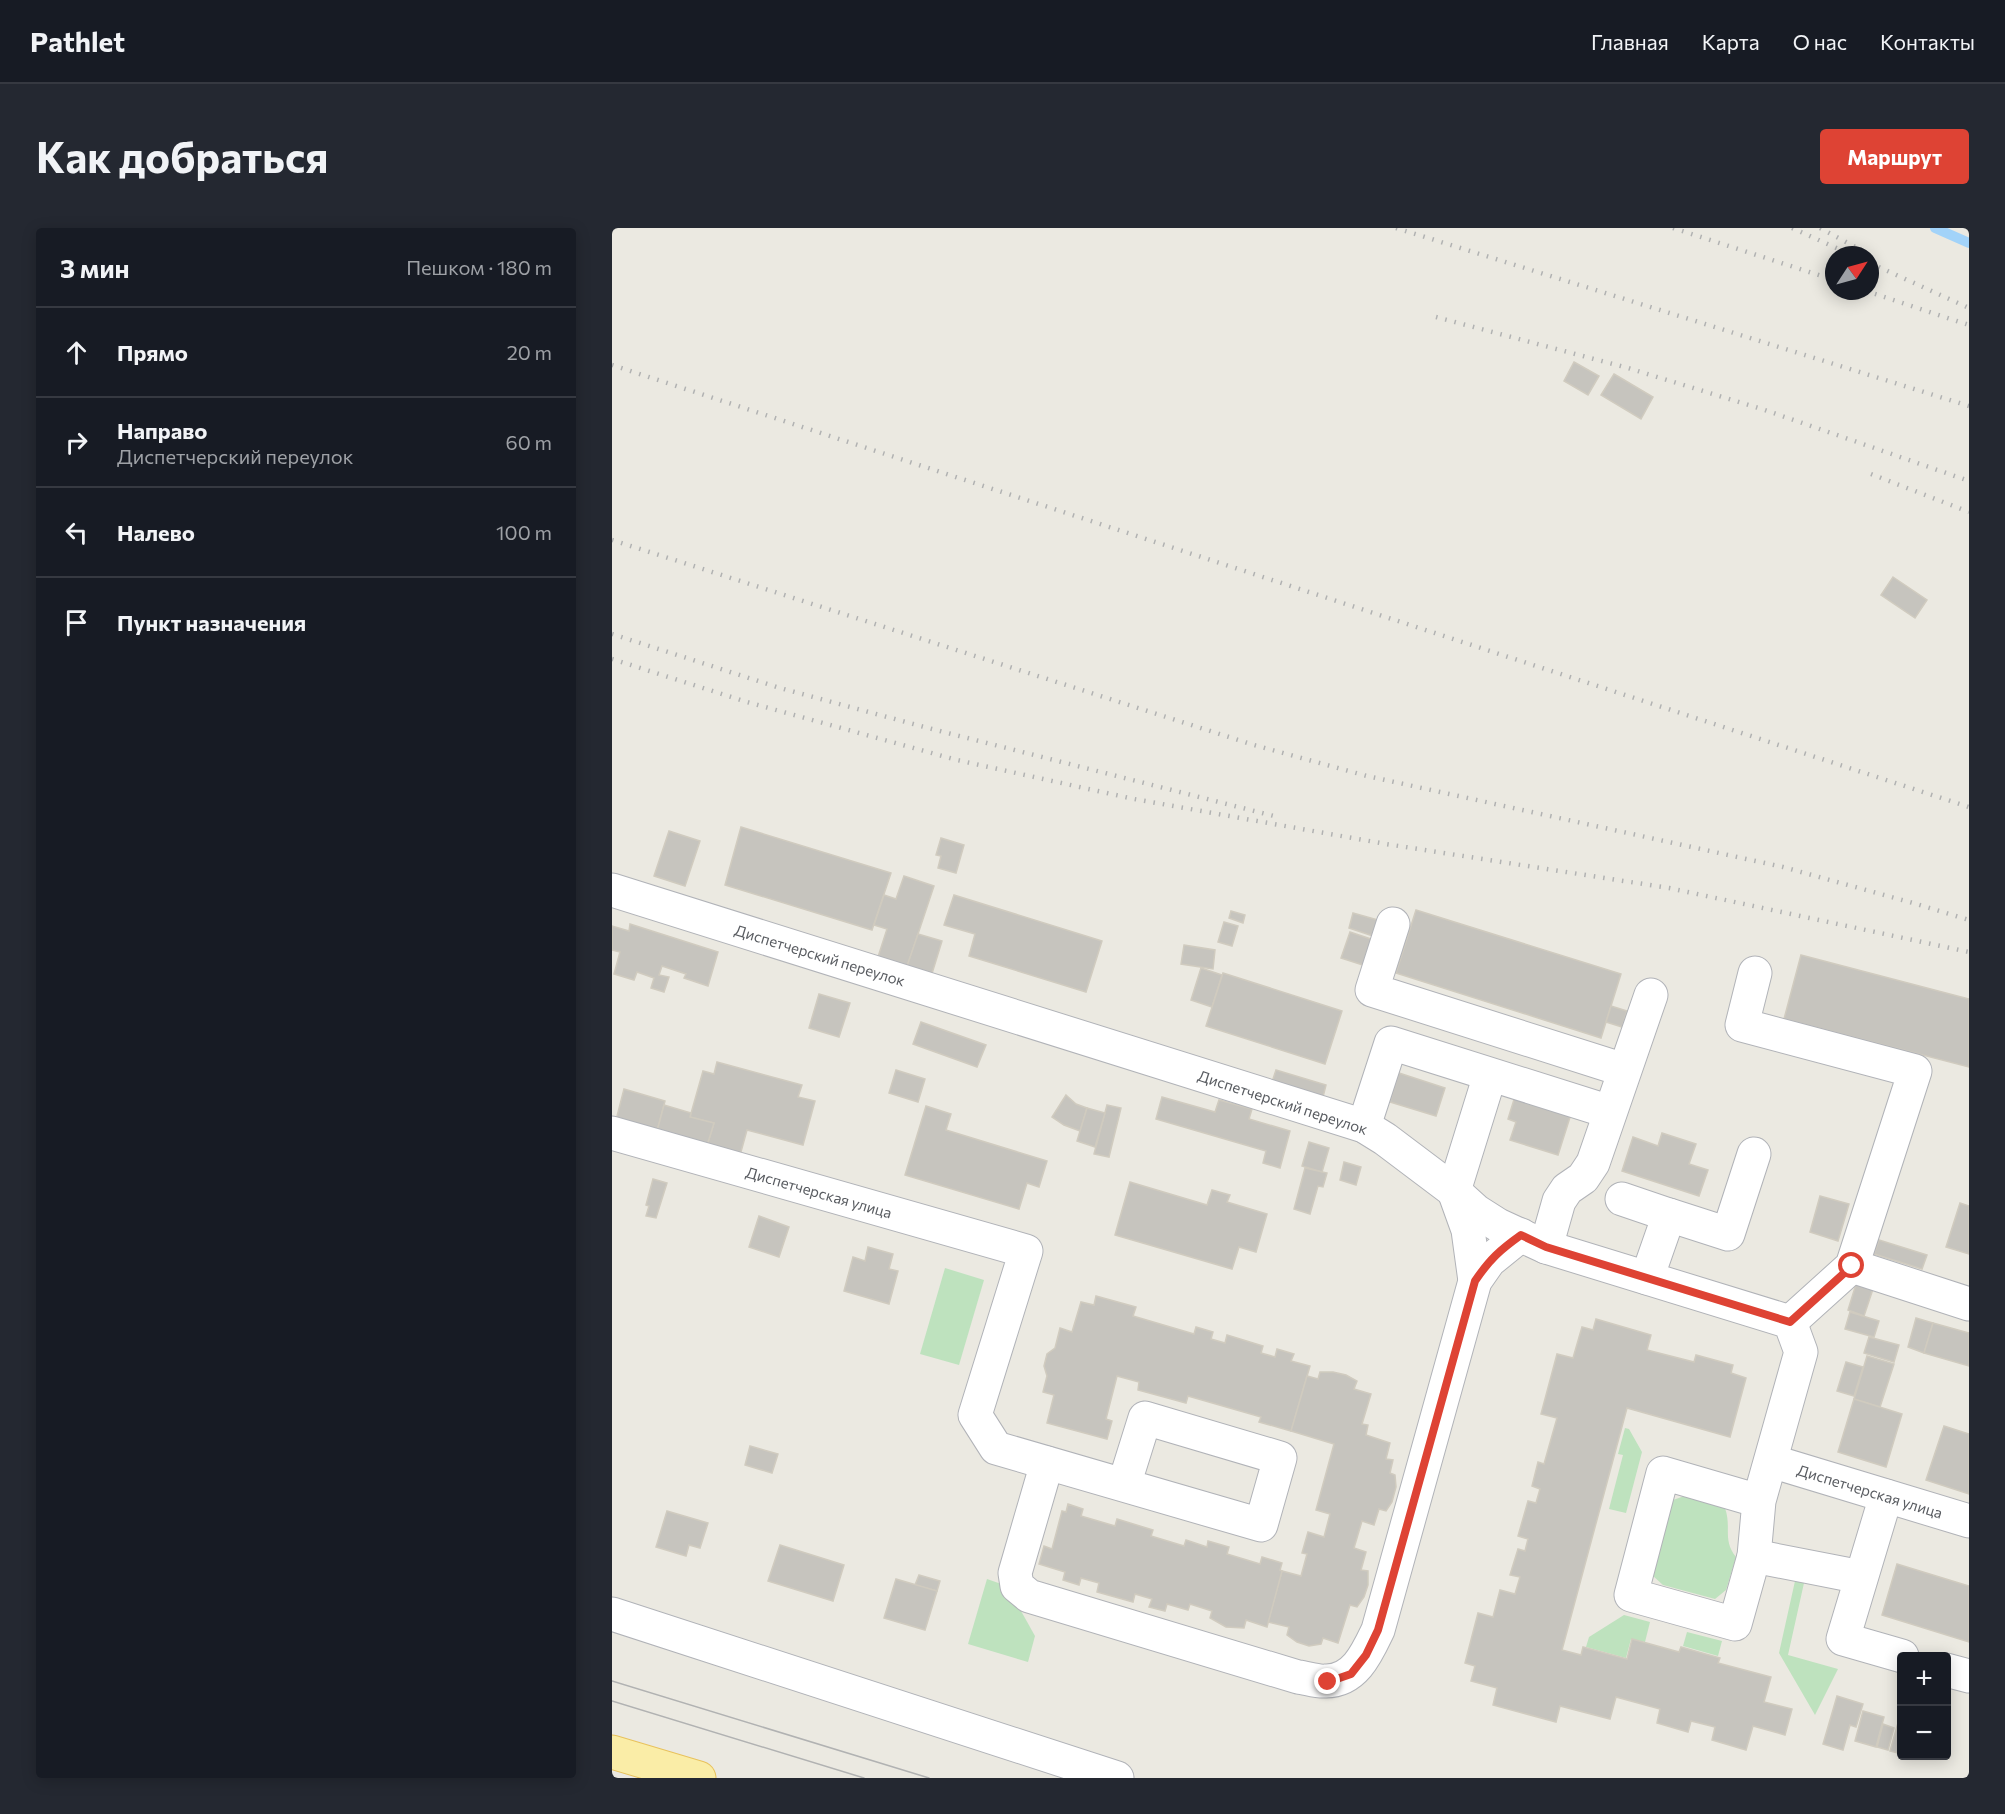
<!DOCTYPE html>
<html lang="ru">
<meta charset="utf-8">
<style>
:root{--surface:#171b24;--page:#242831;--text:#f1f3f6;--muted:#9ea1a6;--line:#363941;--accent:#de4334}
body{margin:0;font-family:Commissioner,sans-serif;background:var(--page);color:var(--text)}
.controls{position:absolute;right:18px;bottom:18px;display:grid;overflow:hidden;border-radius:6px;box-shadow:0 3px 15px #0003}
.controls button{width:54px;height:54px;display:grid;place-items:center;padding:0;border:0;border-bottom:2px solid var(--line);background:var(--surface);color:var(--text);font:30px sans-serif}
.compass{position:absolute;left:1213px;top:18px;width:54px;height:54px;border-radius:50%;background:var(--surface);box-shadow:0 3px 15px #0003;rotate:54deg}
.stop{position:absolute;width:18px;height:18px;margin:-14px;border:4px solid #de4334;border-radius:50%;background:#fff}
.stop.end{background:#de4334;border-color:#fff;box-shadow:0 2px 6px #0008}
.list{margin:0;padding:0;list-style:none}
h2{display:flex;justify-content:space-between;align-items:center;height:78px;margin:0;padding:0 24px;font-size:26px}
h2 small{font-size:20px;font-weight:400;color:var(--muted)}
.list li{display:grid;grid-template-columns:39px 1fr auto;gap:18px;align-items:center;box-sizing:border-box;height:90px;padding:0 24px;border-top:2px solid var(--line)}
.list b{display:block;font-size:22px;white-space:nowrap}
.list p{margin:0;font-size:20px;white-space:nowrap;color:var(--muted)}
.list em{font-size:20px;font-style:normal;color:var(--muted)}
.icon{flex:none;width:33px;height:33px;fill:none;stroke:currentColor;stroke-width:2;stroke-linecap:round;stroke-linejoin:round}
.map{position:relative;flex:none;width:1357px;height:1550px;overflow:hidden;border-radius:6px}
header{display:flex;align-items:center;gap:36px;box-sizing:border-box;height:84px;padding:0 30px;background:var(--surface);border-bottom:2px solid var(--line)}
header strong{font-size:28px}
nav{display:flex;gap:33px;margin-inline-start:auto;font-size:21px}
.intro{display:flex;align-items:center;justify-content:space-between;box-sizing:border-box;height:144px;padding:0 36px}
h1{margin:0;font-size:42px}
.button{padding:15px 27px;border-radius:6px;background:var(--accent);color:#fff;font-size:21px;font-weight:700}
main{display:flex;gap:36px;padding:0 36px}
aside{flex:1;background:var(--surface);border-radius:6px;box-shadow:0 3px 15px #0003}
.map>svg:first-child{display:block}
.green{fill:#bee2be}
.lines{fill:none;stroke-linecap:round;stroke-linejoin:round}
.stream{stroke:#a2d3f9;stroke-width:10}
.building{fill:#c6c4be;stroke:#d0cbbf;stroke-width:1.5}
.minor-casing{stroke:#b1b3b8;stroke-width:35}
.major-casing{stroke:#e8c25d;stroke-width:35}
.minor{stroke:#fff;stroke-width:33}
.major{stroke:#faeda7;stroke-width:33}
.tram{stroke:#b1b2b2;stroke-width:1.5}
.rail{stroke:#b1b2b2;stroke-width:4.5;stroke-dasharray:1.5 8;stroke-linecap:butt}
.route{stroke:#de4334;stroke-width:8}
.labels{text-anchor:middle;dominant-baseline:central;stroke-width:5;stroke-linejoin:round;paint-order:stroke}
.street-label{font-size:15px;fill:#595c61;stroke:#fff}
</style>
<header>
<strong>Pathlet</strong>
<nav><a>Главная</a><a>Карта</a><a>О нас</a><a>Контакты</a></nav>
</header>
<div class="intro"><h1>Как добраться</h1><a class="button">Маршрут</a></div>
<main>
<aside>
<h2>3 мин<small>Пешком · 180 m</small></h2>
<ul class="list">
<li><svg class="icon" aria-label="ahead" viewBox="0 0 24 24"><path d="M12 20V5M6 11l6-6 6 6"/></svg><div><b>Прямо</b></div><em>20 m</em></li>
<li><svg class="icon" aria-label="right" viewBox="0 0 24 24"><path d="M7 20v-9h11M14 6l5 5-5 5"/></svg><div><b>Направо</b><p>Диспетчерский переулок</p></div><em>60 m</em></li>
<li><svg class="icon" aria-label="left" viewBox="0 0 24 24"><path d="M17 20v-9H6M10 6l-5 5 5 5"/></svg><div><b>Налево</b></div><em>100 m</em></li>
<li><svg class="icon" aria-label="arrive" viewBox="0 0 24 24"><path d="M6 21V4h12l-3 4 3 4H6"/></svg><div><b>Пункт назначения</b></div></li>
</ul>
</aside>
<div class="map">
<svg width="1357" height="1550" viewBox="0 0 1357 1550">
<rect width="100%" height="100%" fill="#ebe9e1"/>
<g class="green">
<polygon points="333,1040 372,1052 347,1137 308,1126"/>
<polygon points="1013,1200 1017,1201 1030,1224 1014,1285 997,1281 1011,1227 1006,1226"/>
<path d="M1078 1266 1113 1280C1120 1300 1110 1311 1124 1329L1114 1362 1103 1371 1051 1357 1040 1347 1050 1288 1061 1272Z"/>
<polygon points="1185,1344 1194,1346 1176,1427 1226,1441 1203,1487 1167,1425"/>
<polygon points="375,1351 395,1358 423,1408 416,1434 356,1416"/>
<polygon points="1012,1387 1038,1394 1033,1414 1019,1411 1014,1430 974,1419 977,1409"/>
<polygon points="1075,1404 1110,1413 1106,1428 1071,1418"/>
</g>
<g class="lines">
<polyline class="stream" points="1323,0 1357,15"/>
</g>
<g class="building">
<polygon points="962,134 987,148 976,167 952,153"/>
<polygon points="1002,146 1041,169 1029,191 989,167"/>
<polygon points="1281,349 1315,372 1303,390 1269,367"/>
<polygon points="129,599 279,645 260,702 113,657"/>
<polygon points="57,603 88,613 73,658 42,648"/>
<polygon points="329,610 352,617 344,645 326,640 329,628 324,627"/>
<polygon points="292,648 322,658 294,742 265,732 275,701 262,697 272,667 284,671"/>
<polygon points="342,667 490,713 474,764 357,728 363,706 332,697"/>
<polygon points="804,682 1009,746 989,810 784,745"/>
<polygon points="619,683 633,687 631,695 617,690"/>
<polygon points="741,685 766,692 761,708 737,700"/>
<polygon points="612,694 626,698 620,718 606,714"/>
<polygon points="18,696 106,724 96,758 72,750 74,746 50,738 47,747 57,749 52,764 39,760 42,750 25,744 22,752 2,746 8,724 0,722 0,698 17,703"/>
<polygon points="738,704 762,712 754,738 729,730"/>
<polygon points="306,706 330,713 318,752 293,744"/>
<polygon points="572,717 603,722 601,741 569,736"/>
<polygon points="1189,727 1357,771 1357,839 1172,791"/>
<polygon points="589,740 610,747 600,779 579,772"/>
<polygon points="611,745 730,783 713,836 594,798"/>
<polygon points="207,766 238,775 227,809 197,800"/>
<polygon points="999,778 1015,783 1010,799 994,794"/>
<polygon points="309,794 374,817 365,839 301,816"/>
<polygon points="105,834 190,857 186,869 203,873 191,917 135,902 127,931 94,921 102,895 78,889 91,843 102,846"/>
<polygon points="284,842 313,851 306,874 277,865"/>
<polygon points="664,842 714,857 711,869 660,854"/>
<polygon points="787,845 833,860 824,888 778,874"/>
<polygon points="12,861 53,873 44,907 3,896"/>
<polygon points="904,865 960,883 946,927 898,912 904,894 896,891"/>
<polygon points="454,867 464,876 475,880 468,903 452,897 440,889"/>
<polygon points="550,869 603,884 607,872 640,881 637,891 678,903 668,940 651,935 654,923 544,891"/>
<polygon points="52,877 79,885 78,889 102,895 94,921 44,907"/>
<polygon points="495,877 509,880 497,929 482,926"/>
<polygon points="314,878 339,886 334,902 435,933 427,959 415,955 407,981 293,947"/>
<polygon points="475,880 493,885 483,919 465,913"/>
<polygon points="1050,905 1084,916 1077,936 1096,942 1087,968 1010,943 1021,909 1046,918"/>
<polygon points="697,914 717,920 710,944 690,938"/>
<polygon points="732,934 749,939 744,957 728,952"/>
<polygon points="693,940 715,945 711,959 706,958 698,986 682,981"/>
<polygon points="41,951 55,955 44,990 34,988 37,978 34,977"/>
<polygon points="518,954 595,977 600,962 618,967 615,974 655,986 644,1024 627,1019 620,1041 503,1007"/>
<polygon points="1208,968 1237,976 1226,1013 1198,1004"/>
<polygon points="1348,975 1357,978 1357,1026 1334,1019"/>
<polygon points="147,988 177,999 167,1029 137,1019"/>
<polygon points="1267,1012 1315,1027 1310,1041 1262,1026"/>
<polygon points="256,1019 281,1026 277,1041 286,1043 277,1076 232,1063 241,1029 253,1033"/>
<polygon points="1245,1053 1262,1058 1252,1088 1236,1082"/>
<polygon points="484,1068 524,1079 521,1088 582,1106 584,1099 601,1104 599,1111 613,1115 615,1107 651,1118 649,1125 663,1129 665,1121 682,1126 679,1133 698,1138 679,1203 647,1194 649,1189 576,1168 574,1175 526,1162 527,1154 505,1148 494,1191 500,1193 495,1211 435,1195 442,1167 431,1164 435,1148 432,1138 435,1126 443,1120 448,1100 460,1104 469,1074 482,1077"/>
<polygon points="1238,1084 1267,1093 1262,1109 1233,1101"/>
<polygon points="1304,1090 1321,1095 1312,1125 1296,1119"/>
<polygon points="984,1091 1039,1107 1035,1122 1082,1134 1084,1127 1121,1137 1119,1145 1134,1150 1118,1209 1015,1180 950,1422 969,1427 971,1419 1015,1431 1020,1411 1067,1424 1069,1419 1090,1425 1108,1430 1106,1435 1159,1449 1152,1474 1180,1481 1173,1507 1141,1498 1134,1522 1100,1512 1103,1499 1079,1493 1076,1504 1045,1495 1048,1481 1004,1469 998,1491 948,1478 944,1494 881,1477 885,1460 859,1453 863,1438 853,1435 866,1385 881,1389 888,1362 903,1366 908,1349 898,1347 906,1321 913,1323 916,1311 906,1308 916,1273 924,1275 928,1261 920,1258 926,1234 932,1236 945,1190 929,1186 945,1126 961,1130 970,1099 981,1102"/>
<polygon points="1321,1095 1357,1105 1357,1138 1312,1125"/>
<polygon points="1257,1109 1287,1117 1282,1134 1252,1125"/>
<polygon points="1255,1128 1282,1136 1268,1179 1242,1171"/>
<polygon points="1234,1134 1251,1139 1242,1168 1225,1163"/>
<polygon points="708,1144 721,1144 734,1147 745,1153 742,1161 759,1166 750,1196 756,1197 754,1207 778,1215 774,1231 781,1232 778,1245 783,1247 784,1259 780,1274 774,1283 767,1281 762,1297 750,1293 742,1320 754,1324 749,1342 756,1343 756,1357 752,1369 745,1379 738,1377 726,1415 711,1410 709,1416 697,1418 685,1414 675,1407 677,1399 656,1394 670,1343 689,1348 695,1326 690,1325 696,1304 712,1309 718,1286 704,1282 722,1216 679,1203 695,1148 706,1151"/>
<polygon points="1242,1171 1290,1186 1274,1239 1226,1224"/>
<polygon points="1332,1198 1357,1206 1357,1266 1314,1252"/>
<polygon points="138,1218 166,1226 160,1245 133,1237"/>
<polygon points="456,1276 471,1281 469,1288 503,1298 505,1291 541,1302 539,1308 572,1318 574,1312 595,1319 596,1313 617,1319 615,1326 648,1336 650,1329 670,1335 668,1342 670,1343 655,1399 634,1392 632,1400 614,1399 598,1390 600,1383 578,1376 576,1382 555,1376 553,1383 537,1379 540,1371 523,1366 521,1374 485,1364 487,1355 469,1350 467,1357 451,1352 453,1344 427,1336 432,1318 440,1321 450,1283 454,1284"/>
<polygon points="55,1283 96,1295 88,1320 77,1317 74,1328 44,1319"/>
<polygon points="168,1317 232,1337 221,1373 156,1353"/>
<polygon points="1285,1336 1357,1358 1357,1414 1270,1387"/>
<polygon points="307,1347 328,1353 325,1363 303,1357"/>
<polygon points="284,1351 325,1363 313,1402 272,1390"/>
<polygon points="1225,1468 1251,1476 1244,1499 1238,1497 1231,1522 1211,1516"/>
<polygon points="1251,1483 1272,1489 1264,1519 1243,1513"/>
<polygon points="1286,1495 1290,1496 1290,1526 1278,1523"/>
<polygon points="1271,1496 1282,1500 1276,1522 1265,1519"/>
</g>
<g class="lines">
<defs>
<g id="minor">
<polyline points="0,662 752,898 773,911 842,963 864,983 886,997 934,1019 1178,1094 1189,1124 1147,1273 1142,1328 1123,1396 1019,1367 1051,1245 1147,1273"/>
<polyline points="781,696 760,762 1012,842"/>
<polyline points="1143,745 1130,797 1303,843 1240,1038 1178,1094"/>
<polyline points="752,898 779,815 998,884"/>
<polyline points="0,905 414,1023 363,1187 384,1220 649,1297 668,1230 533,1190 512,1257"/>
<polyline points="1010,971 1057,987 1035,1050"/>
<polyline points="1057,987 1116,1006 1142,926"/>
<polyline points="934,1019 947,973 955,961 971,950 981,935 1039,767"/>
<polyline points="1240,1038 1357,1076"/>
<polyline points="863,1053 856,1002 842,963 878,847"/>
<polyline points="1159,1233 1357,1293"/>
<path d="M435 1235 403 1345 405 1358 417 1368 686 1449C695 1450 705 1454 714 1453 743 1453 755 1425 766 1402L863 1053 877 1033 909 1007"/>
<polyline points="1274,1268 1231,1411 1290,1428"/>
<polyline points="1142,1328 1249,1349"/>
<polyline points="0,1386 505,1550"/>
<polyline points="1334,1442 1357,1448"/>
</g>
<polyline id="major" points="0,1524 87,1550"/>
</defs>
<use href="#minor" class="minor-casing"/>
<use href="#major" class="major-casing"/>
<use href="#minor" class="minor"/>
<use href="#major" class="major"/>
<g class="tram">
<polyline points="0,1453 317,1550"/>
<polyline points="0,1473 252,1550"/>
</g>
<g class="rail">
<polyline points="784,0 1357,178"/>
<polyline points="1061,0 1222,52"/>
<polyline points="1180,0 1240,27"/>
<polyline points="1208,0 1258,27"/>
<polyline points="1258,35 1357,80"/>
<polyline points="1254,63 1357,97"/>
<polyline points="824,89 1016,140 1153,182 1357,253"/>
<polyline points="0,137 1357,579"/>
<polyline points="1259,246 1357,284"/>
<polyline points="0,312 642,517 755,548 1171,639 1301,675 1357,692"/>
<polyline points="0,406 168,460 316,500 662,588"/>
<polyline points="0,431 135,474 345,532 522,571 774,616 1057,660 1357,724"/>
</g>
</g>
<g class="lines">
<path class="route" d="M716 1454 739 1446 754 1427 766 1402 863 1053C878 1031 888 1022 909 1007L934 1019 1178 1094 1240 1038"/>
</g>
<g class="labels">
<g class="street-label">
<text transform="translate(208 727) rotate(17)">Диспетчерский переулок</text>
<text transform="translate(671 874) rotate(18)">Диспетчерский переулок</text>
<text transform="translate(207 964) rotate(16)">Диспетчерская улица</text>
<text transform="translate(1258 1263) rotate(17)">Диспетчерская улица</text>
</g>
</g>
</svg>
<div class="controls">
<button>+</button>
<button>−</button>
</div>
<svg class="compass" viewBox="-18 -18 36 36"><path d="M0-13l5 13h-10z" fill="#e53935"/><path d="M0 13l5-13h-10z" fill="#9ea1a6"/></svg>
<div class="stop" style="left:1240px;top:1038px"></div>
<div class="stop end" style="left:716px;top:1454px"></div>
</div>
</main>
